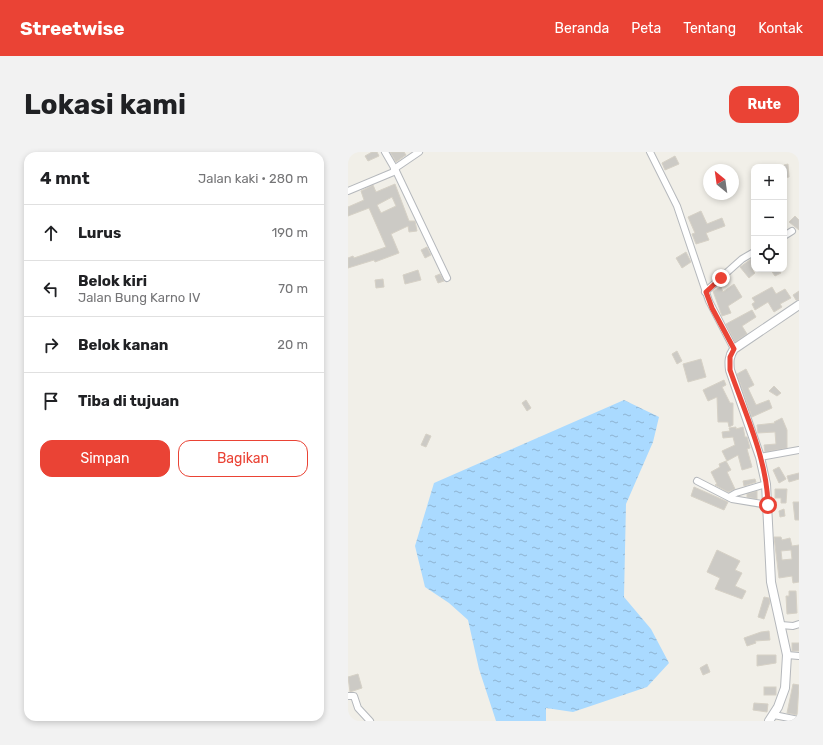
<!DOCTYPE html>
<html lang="id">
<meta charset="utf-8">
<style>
:root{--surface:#fff;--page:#f2f2f2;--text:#202124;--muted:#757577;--line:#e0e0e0;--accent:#ea4335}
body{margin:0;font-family:Rubik,sans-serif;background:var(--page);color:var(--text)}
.controls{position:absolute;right:12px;top:12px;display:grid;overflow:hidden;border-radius:8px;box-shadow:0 2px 6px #0003}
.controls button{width:36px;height:36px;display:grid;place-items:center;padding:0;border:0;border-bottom:1px solid var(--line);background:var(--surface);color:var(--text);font:20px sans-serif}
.compass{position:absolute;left:355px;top:12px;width:36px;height:36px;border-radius:50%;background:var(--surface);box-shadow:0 2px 6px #0003;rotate:331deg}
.stop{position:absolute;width:12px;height:12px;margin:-9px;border:3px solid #ea4335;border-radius:50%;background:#fff}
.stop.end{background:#ea4335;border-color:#fff;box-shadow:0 1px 4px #0008}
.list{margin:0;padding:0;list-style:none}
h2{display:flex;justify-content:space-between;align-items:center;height:52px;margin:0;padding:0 16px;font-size:17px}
h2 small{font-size:13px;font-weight:400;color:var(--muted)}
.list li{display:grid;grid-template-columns:26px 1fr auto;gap:12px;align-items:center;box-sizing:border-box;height:56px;padding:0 16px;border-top:1px solid var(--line)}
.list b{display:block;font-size:15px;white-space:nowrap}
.list p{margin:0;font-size:13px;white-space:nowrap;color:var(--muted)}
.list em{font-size:13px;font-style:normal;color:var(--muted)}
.actions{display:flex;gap:8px;padding:12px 16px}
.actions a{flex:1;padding:9px 0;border:1px solid var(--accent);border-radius:12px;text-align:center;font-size:14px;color:var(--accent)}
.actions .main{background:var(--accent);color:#fff}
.icon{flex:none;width:22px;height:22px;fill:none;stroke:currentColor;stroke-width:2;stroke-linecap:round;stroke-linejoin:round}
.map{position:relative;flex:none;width:451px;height:569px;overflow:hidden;border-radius:12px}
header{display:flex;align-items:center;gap:24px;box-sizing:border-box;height:56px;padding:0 20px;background:var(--accent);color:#fff}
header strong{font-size:19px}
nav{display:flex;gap:22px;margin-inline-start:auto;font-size:14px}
.intro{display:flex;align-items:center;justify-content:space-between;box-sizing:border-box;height:96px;padding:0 24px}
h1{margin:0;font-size:28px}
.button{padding:10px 18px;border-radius:12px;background:var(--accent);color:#fff;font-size:14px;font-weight:700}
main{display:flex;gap:24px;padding:0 24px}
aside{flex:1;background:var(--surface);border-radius:12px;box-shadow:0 2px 6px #0003}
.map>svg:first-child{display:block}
.water{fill:url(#water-ripples)}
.building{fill:#cccac5;stroke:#d6d1c6;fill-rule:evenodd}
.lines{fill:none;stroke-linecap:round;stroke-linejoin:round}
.minor-casing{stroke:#b5b8bc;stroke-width:8}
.tertiary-casing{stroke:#b5b8bc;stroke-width:10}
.minor{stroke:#fff;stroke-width:6}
.tertiary{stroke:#fff;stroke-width:8}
.route{stroke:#ea4335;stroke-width:5}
</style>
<header>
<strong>Streetwise</strong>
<nav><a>Beranda</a><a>Peta</a><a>Tentang</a><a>Kontak</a></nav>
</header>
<div class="intro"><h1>Lokasi kami</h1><a class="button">Rute</a></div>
<main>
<aside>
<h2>4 mnt<small>Jalan kaki · 280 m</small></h2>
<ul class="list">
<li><svg class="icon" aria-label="ahead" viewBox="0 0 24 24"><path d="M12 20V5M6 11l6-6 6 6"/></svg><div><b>Lurus</b></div><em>190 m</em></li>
<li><svg class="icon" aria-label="left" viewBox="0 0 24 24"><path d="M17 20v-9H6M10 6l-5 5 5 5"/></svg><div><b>Belok kiri</b><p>Jalan Bung Karno IV</p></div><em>70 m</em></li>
<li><svg class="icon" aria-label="right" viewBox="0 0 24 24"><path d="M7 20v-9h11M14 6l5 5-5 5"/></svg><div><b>Belok kanan</b></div><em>20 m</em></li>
<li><svg class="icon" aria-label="arrive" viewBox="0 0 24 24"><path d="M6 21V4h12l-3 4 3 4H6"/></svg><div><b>Tiba di tujuan</b></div></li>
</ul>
<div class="actions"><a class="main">Simpan</a><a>Bagikan</a></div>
</aside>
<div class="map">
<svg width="451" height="569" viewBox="0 0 451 569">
<defs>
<pattern id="water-ripples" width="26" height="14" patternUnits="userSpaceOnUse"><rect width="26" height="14" fill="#aadaff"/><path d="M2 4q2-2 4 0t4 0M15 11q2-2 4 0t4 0" fill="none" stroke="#8eb4d2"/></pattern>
</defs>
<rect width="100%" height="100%" fill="#f1efe8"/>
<polygon class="water" points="276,248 311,265 305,290 278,352 276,445 303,477 321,511 299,535 225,560 198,556 198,569 148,569 131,517 120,468 101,451 77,435 67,394 86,331"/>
<g class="building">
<polygon points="24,0 29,0 31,4 20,9 17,4"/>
<polygon points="42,0 56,0 58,3 48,10"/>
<polygon points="327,4 331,12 317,18 314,11"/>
<polygon points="440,12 441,25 436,26 436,13"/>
<path d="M47 32 61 69H67L69 79 61 80 60 74 43 82 51 101 27 110 26 108 0 116V106L5 104 6 106 38 95 21 56 0 64V55L16 48 13 39 25 33 28 40ZM44 45 48 54 33 61 29 53Z"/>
<polygon points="353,59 359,72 374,66 377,74 358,81 361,88 348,92 344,82 347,81 340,65"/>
<polygon points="447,64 451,68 451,78 441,70"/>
<polygon points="79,95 83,103 77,106 73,98"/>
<polygon points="338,100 343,110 334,116 328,106"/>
<polygon points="406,105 405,119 407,121 401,126 392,115"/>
<polygon points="422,117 430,117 433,121 427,124"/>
<polygon points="70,118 73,128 57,132 55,123"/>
<polygon points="92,122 96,129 90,131 87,124"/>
<polygon points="35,127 36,135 28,136 27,128"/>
<polygon points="386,132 394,145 380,154 383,161 374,164 365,139 373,135 375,140"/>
<polygon points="424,135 428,142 437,137 443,146 432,152 434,155 426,160 420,150 407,158 404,152 407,150 404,146"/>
<polygon points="451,139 451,148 448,148 445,143"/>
<polygon points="404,158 408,165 394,174 399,182 387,190 378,172"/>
<polygon points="329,199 334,209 329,212 324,202"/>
<polygon points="353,207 358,225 340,230 335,212"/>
<polygon points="398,217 406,233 400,236 408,253 421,248 424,256 404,265 389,222"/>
<polygon points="376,228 378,233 374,235 382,251 385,251 385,273 381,275 380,270 370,270 369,245 360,249 355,238"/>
<polygon points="426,234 433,241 429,244 421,239"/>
<polygon points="178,248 183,256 179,259 174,251"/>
<polygon points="434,266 439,278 439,296 417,300 416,293 428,292 427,280 410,281 409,273 427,271 426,270"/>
<polygon points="388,275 388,277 395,275 397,285 399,285 402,296 399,297 404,315 394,318 390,303 379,309 374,299 387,293 385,285 375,286 374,280 382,279 381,276"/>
<polygon points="78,282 83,284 78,295 73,293"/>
<polygon points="378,309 383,318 379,320 387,337 380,340 367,333 369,332 363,320 372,315 371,312"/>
<polygon points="431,315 438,327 431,331 425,318"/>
<polygon points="451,321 451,327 441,330 439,324"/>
<polygon points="407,327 408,330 396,334 395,329"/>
<polygon points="346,335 380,350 376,358 343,344"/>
<polygon points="427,337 439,337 438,351 433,351 433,346 427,346"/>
<polygon points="409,339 409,347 399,345 399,342"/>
<polygon points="445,350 451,350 451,368 447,368"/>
<polygon points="436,357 437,364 432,365 431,359"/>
<path d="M426 385H433L434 388 442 386 444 394 451 393V430L445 431 444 424 431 426ZM443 398 444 407 434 408 433 399Z"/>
<polygon points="369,398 392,409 387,418 394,421 387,434 398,439 394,447 367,437 372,426 359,420"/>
<polygon points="441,439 448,439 449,461 439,462 438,444 441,444"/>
<polygon points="416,445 421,446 422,450 416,467 410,465"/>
<polygon points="421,479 422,488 407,489 408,491 399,494 396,486 413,480"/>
<rect x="444" y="491" width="7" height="8"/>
<polygon points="409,503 428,503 428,511 409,514"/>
<polygon points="359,512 362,520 355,523 352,516"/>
<polygon points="10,522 14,536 2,540 0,525"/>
<polygon points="445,532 451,533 449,563 439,561"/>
<rect x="416" y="535" width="12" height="8"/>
<polygon points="406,551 420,552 419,560 405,558"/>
</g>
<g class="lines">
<defs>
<g id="minor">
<polyline points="302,0 329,54 361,149 386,197"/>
<polyline points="46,17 71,0"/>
<polyline points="48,19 99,126"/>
<polyline points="0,39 48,19 37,0"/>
<polyline points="436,84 444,79"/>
<polyline points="357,140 394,107 406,100"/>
<polyline points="412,305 451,298"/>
<polyline points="349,329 384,347 420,353"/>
<polyline points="381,345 388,341 418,332"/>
<polyline points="433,473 445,474 451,472"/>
<polyline points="439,503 451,504"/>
<polyline points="0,544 6,544 10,556 22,569"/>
<polyline points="426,563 451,568"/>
</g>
<path id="tertiary" d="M421 569 430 555 437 536 439 503 423 430 418 332 412 305 382 218C381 210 381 204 386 197L451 153"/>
</defs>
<use href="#minor" class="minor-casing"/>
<use href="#tertiary" class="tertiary-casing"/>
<use href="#minor" class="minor"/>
<use href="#tertiary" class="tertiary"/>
</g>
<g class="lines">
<path class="route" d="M373 126 358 140 364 156 386 197 382 205V218C397 261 419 307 420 353"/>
</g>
</svg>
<div class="controls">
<button>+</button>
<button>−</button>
<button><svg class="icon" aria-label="locate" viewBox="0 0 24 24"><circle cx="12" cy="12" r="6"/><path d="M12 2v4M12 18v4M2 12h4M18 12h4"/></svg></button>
</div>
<svg class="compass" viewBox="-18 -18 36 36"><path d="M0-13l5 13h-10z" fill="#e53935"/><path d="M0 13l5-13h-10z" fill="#757577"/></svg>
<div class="stop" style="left:420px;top:353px"></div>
<div class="stop end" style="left:373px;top:126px"></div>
</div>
</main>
